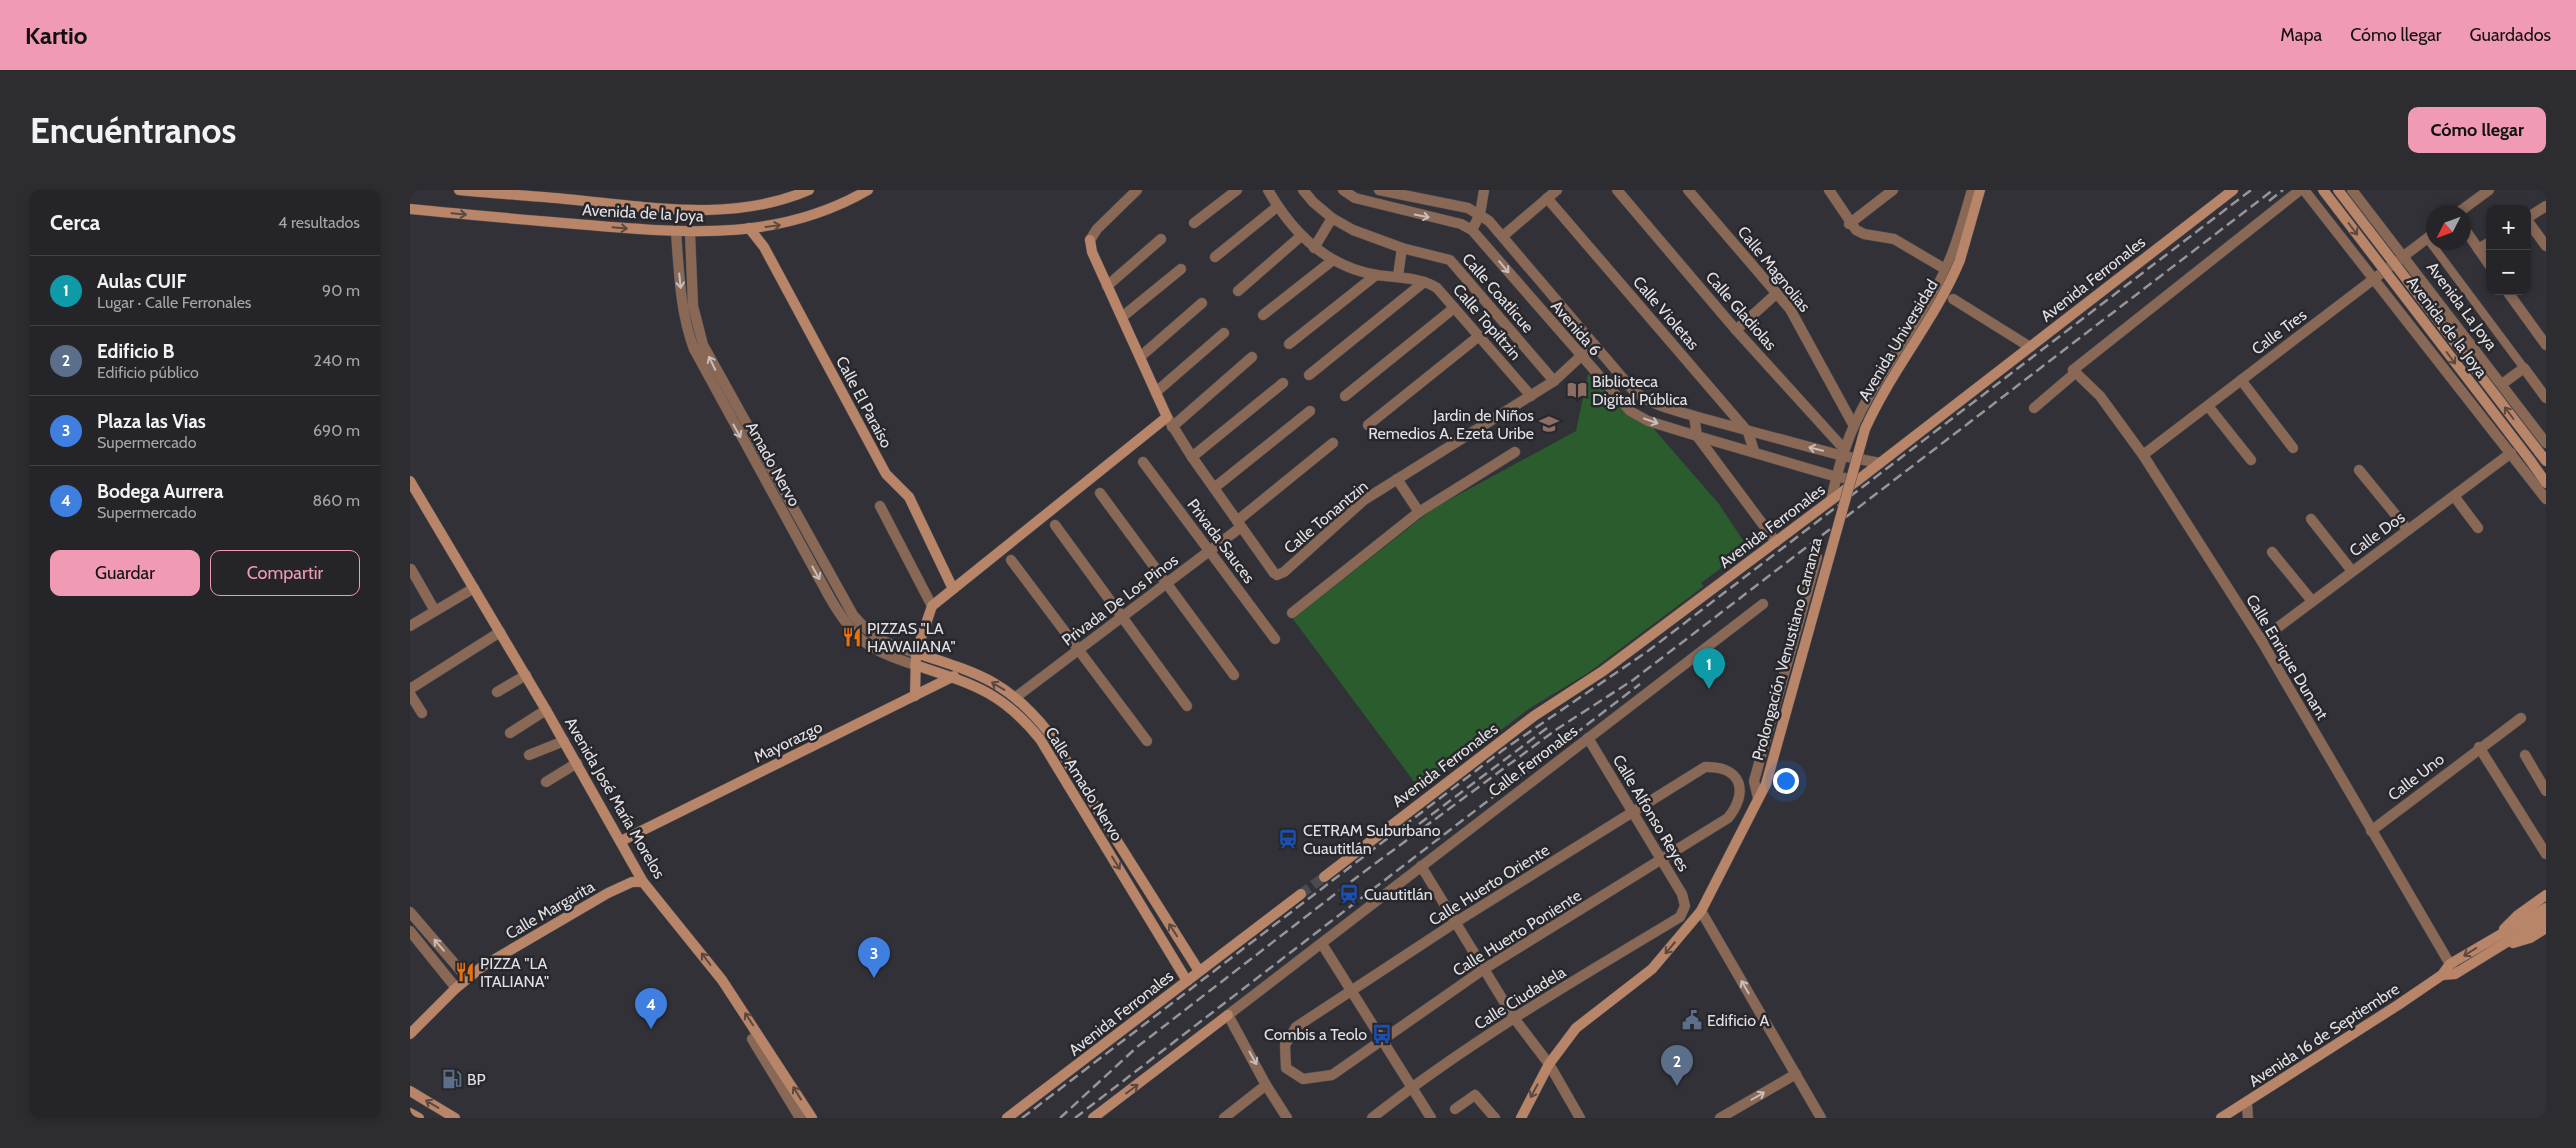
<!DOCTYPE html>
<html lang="es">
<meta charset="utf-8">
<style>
:root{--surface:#252529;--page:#2d2d31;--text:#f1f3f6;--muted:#a3a5a8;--line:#424246;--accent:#f19ab4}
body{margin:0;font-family:Cabin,sans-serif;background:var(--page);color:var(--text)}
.controls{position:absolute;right:15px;top:15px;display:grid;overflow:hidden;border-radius:10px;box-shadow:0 2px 8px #0003}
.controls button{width:45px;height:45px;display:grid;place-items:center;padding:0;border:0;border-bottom:1px solid var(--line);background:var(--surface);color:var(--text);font:25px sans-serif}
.compass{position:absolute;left:2016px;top:15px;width:45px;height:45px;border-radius:50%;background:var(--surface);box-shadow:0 2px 8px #0003;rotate:228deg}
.you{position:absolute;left:1375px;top:590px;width:18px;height:18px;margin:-12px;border:4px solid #fff;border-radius:50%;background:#1a73e8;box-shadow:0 0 0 8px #1a73e833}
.badge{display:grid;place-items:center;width:32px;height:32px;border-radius:50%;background:var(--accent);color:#fff;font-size:16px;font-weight:700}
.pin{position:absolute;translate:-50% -41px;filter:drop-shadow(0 1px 2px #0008)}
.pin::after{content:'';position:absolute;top:26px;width:18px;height:15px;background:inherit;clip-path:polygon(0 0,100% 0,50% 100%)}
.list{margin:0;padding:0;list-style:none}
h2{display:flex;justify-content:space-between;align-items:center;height:65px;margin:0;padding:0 20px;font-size:21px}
h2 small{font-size:16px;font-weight:400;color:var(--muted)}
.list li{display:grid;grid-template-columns:32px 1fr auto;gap:15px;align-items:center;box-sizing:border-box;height:70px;padding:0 20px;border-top:1px solid var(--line)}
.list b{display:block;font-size:19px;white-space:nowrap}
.list p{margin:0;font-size:16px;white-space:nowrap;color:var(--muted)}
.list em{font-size:16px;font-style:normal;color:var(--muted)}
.actions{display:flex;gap:10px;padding:15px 20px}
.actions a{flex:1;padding:11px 0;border:1px solid var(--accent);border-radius:10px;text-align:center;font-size:18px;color:var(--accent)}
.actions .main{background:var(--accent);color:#111}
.map{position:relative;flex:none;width:2136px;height:928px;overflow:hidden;border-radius:10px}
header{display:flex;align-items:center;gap:30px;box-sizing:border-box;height:70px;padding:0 25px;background:var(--accent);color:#111}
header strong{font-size:24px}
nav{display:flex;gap:28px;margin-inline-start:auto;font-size:18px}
.intro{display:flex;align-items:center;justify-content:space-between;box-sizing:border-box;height:120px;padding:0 30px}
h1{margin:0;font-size:35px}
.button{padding:12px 22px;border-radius:10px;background:var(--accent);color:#111;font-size:18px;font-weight:700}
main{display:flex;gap:30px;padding:0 30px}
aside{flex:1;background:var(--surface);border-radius:10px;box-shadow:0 2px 8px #0003}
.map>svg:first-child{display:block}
.green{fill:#2b5c2e}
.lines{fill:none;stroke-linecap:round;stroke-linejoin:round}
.secondary-tunnel{stroke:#4b4b51;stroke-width:10;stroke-dasharray:10 5;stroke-linecap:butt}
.pedestrian-casing{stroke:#4d4d53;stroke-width:9}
.minor-casing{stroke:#4d4d53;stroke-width:11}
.tertiary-casing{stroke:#4d4d53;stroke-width:11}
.secondary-casing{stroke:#4d4d53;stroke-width:11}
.pedestrian{stroke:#896856;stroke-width:8}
.minor{stroke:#896856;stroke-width:10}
.tertiary{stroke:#896856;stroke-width:10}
.secondary{stroke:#b98568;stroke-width:10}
.rail{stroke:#95959a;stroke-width:2.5;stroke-dasharray:10 5;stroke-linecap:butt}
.secondary-bridge-casing{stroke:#4d4d53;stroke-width:11;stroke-linecap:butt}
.secondary-bridge{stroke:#b98568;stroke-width:10}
.oneway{stroke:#5a4841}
.oneway2{stroke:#c7bdba}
.labels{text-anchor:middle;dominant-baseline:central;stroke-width:5;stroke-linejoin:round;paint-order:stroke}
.street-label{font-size:16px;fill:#e1e1e5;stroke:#27272c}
.poi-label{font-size:16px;fill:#e1e1e5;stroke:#27272c;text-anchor:start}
</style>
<header>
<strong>Kartio</strong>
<nav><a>Mapa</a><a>Cómo llegar</a><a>Guardados</a></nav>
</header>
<div class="intro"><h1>Encuéntranos</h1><a class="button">Cómo llegar</a></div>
<main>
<aside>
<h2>Cerca<small>4 resultados</small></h2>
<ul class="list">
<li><span class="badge" style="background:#0f9aa8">1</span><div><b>Aulas CUIF</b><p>Lugar · Calle Ferronales</p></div><em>90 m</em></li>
<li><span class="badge" style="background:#5c6f8a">2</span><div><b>Edificio B</b><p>Edificio público</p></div><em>240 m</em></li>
<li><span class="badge" style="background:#3f7fe0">3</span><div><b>Plaza las Vias</b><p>Supermercado</p></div><em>690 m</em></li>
<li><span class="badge" style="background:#3f7fe0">4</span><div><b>Bodega Aurrera</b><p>Supermercado</p></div><em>860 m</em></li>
</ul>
<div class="actions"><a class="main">Guardar</a><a>Compartir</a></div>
</aside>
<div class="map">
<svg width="2136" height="928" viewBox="0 0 2136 928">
<rect width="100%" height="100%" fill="#313137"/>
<polygon class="green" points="1178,184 1214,222 1243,238 1309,314 1340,361 1327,369 1323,369 1291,393 1294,396 1178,483 1120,518 1011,601 883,429 1024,318 1166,241"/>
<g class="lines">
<polyline class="secondary-tunnel" points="891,704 914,687"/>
<defs>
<polyline id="pedestrian" points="2017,48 2114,178"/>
<g id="minor">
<path d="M858 0C882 42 917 77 967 85 987 88 1010 87 1027 98L1121 206"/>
<polyline points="893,0 903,12 922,28 943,40 992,58 1040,70 1144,191"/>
<polyline points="1207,0 1326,140 1434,259"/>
<polyline points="1278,0 1380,119 1444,236"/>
<polyline points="1894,0 2136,309"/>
<polyline points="1942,0 2136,253"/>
<polyline points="1137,8 1338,242 1344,261"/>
<polyline points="2049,22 2079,0"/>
<polyline points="2117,28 2136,16"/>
<polyline points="2117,30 2136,56"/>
<polyline points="784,33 827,0"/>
<polyline points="1439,34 1483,0"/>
<polyline points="2054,38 2080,76"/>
<polyline points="1062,40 1070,24 1074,0"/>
<path d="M266 42C269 81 270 122 284 159L420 408C445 451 459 460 505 475"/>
<path d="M280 43 283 116 293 155 443 425C461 447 479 455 506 463"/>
<polyline points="1093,46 1147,0"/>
<polyline points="904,58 922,28"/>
<polyline points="2068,59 2080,52"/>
<polyline points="805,67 868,16"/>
<polyline points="988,86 992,58"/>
<polyline points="697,96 751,49"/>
<polyline points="828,101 891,46"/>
<polyline points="2097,101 2136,155"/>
<polyline points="1543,109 1620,157"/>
<polyline points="853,125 923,70"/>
<polyline points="712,127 771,79"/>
<polyline points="1326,140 1367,103"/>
<polyline points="879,154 966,85"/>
<polyline points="730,167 792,113"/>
<polyline points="1663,180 1890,0"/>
<polyline points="899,185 1014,92"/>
<polyline points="1831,190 1883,258"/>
<polyline points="2092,194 2114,178 2136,208"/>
<polyline points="746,202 814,143"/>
<polyline points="935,206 1044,118"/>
<polyline points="1798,216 1841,270"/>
<polyline points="1624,218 1665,183"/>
<polyline points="1284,226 1433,266 1470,273"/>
<polyline points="757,227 782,267 864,383 867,385 874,382 954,310 1144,191 1184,154"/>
<polyline points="958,235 1069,146"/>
<polyline points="762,237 842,167"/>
<polyline points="1287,246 1427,287 1448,290"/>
<polyline points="1733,265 2024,43"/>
<polyline points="782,267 873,193"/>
<polyline points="733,272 865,449"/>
<polyline points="1949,280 1998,340"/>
<polyline points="987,289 1009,322"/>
<polyline points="804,298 900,221"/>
<polyline points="690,303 824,485"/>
<polyline points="2044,306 2068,338"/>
<path d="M1421 310C1425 293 1429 275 1435 259 1454 201 1496 153 1525 100 1543 69 1552 34 1562 0"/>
<polyline points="470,316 522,416"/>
<polyline points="1901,329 1942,381"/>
<polyline points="827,331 923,253"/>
<polyline points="645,335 777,516"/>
<polyline points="1862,362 1902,411"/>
<polyline points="601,370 737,551"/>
<polyline points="1,379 25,421"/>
<polyline points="882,423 1009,322 1105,262"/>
<polyline points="0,436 64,398"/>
<polyline points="1851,450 2101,263"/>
<polyline points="0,499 90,442"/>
<polyline points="87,502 116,485"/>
<polyline points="0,504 12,523"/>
<polyline points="606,507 831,337"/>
<polyline points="100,543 136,520"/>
<polyline points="2069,557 2136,664"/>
<polyline points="119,565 154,551"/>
<polyline points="2115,565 2136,601"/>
<path d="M1295 577C1332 576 1339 602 1318 628L1074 779 922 885 893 889 876 878 875 855 886 837 1046 732Z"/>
<polyline points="136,592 167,573"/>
<polyline points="1348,608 1344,591 1407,367"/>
<polyline points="1961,641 2111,528"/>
<polyline points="1011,676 1104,828 1139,874 1170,928"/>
<polyline points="1291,721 1411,928"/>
<polyline points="0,722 57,788"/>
<polyline points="0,741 46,798"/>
<polyline points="912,754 1021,928"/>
<polyline points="818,825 1353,414"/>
<polyline points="342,849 390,928"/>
<polyline points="1045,919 1065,905 1085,928"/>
<polyline points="814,928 856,895"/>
<path d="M962 928C1058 852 1165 790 1270 727L1275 716 1272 704 1178 548"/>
<polyline points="1310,928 1386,884"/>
</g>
<g id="tertiary">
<polyline points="933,0 945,8 1051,34 1062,40 1220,221 1238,231 1287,246"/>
<path d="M969 0 1058 18 1079 31 1222 199C1240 215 1261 219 1284 226L1287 246 1366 352"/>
<polyline points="1419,0 1446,40 1454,44 1484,49 1535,79"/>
<polyline points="680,50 687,39 727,0"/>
<polyline points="1663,180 1690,206 1733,265 1851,450 2044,781"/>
<polyline points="818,825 856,895 877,928"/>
<polyline points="1837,913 1838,928"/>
</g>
<g id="secondary">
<path d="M49 0C88 4 127 6 166 10 244 18 325 32 399 0"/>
<path d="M0 19C59 25 118 30 178 35 278 43 368 52 458 0"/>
<polyline points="339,38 354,57 476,284 499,307 543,399"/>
<polyline points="1550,70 1570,0"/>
<polyline points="2129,262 2136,271"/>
<polyline points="2120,270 2136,293"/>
<polyline points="0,291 136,520 233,692 312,790 402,928"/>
<path d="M506 463C567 483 597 490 639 543L789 781"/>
<path d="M505 475C562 494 591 501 630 549L777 791"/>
<polyline points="505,506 506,463 522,416 757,227 682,62 680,50"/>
<polyline points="211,651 544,486"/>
<polyline points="914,687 1124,526 1193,481 1448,290 1823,0"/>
<polyline points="2094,739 2108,725 2136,705"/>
<polyline points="2103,753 2120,748 2136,738"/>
<polyline points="2032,785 2045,784 2136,728"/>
<polyline points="0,844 46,798 73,776 198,703 222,692 233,692"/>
<polyline points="0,901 45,928"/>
<polyline points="0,923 9,928"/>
<polyline points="597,928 891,704"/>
<polyline points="683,928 818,825"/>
<polyline points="1111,928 1139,874 1166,838 1242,779 1291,721 1356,594"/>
<polyline points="1811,928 1988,815 2032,785 2040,774 2136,718"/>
</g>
</defs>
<use href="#pedestrian" class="pedestrian-casing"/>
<use href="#minor" class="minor-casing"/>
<use href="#tertiary" class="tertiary-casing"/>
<use href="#secondary" class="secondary-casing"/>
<use href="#pedestrian" class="pedestrian"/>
<use href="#minor" class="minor"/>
<use href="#tertiary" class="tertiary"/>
<use href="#secondary" class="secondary"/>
<g class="rail">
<polyline points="1859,11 1873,0"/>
<polyline points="1009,634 1137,538"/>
<polyline points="612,928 1093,560 1238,461 1841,0"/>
<polyline points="650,928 727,857 951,684 1147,539 1223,490 1863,0"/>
<polyline points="665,928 1230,494"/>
</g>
<defs>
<g id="secondary-bridge">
<polyline points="1913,0 2120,270"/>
<polyline points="1928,0 2129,262"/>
<path d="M1356 594 1455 239C1482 179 1525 130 1550 70"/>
</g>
</defs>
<use href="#secondary-bridge" class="secondary-bridge-casing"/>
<use href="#secondary-bridge" class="secondary-bridge"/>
</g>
<defs><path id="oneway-shaft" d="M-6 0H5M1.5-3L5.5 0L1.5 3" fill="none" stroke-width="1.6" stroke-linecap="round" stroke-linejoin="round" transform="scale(1.25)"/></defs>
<g class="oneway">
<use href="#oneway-shaft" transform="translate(49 24) rotate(5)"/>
<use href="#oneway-shaft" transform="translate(363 36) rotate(-8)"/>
<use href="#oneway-shaft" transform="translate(210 38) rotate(5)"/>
<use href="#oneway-shaft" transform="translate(1943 39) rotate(53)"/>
<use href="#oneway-shaft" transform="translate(2041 168) rotate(53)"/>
<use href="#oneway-shaft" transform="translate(2099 223) rotate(-127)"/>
<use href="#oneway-shaft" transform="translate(588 496) rotate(-149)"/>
<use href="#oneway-shaft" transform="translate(706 673) rotate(58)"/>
<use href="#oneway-shaft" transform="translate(763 740) rotate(-123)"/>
<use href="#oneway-shaft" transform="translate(1260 758) rotate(130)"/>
<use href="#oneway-shaft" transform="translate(2060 762) rotate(148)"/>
<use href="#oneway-shaft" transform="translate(296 769) rotate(-127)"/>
<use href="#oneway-shaft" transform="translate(339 829) rotate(-123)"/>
<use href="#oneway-shaft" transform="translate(722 899) rotate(-37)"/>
<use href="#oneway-shaft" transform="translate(1124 901) rotate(118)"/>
<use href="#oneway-shaft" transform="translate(387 903) rotate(-122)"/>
<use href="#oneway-shaft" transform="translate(22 914) rotate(-149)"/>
</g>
<g class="oneway2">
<use href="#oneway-shaft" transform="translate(1012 26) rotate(12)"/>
<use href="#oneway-shaft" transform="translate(1094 77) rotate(50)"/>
<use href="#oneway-shaft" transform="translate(270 91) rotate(84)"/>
<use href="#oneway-shaft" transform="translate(302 173) rotate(-116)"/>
<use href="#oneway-shaft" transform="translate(1241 231) rotate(19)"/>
<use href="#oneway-shaft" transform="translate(327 241) rotate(61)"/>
<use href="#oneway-shaft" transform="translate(1406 259) rotate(-166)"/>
<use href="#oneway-shaft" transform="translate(406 383) rotate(61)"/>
<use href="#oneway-shaft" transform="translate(29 755) rotate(-131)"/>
<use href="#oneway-shaft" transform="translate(1335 797) rotate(-120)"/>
<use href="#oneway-shaft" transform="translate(843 868) rotate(61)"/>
<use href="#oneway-shaft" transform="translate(1348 906) rotate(-30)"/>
</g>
<defs>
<symbol id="library-bare" viewBox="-9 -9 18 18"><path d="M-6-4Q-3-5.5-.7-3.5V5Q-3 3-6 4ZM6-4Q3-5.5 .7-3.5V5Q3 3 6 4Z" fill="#8d6e63" stroke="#27272c" stroke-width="2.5" paint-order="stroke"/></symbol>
<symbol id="school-bare" viewBox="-9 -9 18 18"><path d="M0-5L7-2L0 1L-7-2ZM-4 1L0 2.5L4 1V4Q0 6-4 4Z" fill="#8d6e63" stroke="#27272c" stroke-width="2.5" paint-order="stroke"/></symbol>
<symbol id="restaurant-bare" viewBox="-9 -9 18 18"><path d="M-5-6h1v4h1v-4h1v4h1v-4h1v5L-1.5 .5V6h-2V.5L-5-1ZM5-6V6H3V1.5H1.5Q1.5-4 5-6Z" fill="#e8710a" stroke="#27272c" stroke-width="2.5" paint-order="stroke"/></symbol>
<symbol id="station-bare" viewBox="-9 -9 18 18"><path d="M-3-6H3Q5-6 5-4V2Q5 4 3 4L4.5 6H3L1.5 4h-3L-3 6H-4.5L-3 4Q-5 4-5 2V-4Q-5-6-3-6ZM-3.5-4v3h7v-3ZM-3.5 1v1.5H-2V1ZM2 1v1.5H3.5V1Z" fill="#1a4fb4" stroke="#27272c" stroke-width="2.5" paint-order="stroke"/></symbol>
<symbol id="civic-bare" viewBox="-9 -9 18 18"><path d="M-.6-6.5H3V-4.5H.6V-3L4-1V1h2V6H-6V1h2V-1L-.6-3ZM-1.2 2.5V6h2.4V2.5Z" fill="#5c6f8a" stroke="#27272c" stroke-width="2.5" paint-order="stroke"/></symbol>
<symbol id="bus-bare" viewBox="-9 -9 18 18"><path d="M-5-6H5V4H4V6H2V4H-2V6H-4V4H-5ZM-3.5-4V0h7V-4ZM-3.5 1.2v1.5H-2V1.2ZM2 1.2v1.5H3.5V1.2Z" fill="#1a4fb4" stroke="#27272c" stroke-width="2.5" paint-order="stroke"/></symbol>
<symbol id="fuel-bare" viewBox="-9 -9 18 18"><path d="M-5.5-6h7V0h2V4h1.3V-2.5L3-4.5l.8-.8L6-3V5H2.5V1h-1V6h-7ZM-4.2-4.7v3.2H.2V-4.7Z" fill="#5c6f8a" stroke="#27272c" stroke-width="2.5" paint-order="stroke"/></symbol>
</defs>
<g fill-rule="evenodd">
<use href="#library-bare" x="1153" y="186" width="28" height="28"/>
<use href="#school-bare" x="1125" y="220" width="28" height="28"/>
<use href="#restaurant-bare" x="428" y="433" width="28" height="28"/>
<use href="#station-bare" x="864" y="635" width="28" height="28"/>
<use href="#station-bare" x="925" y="690" width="28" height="28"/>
<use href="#restaurant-bare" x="41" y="768" width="28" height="28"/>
<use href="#civic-bare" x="1268" y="816" width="28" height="28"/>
<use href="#bus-bare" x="958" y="830" width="28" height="28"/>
<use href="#fuel-bare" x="28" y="875" width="28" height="28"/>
</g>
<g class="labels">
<g class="street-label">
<text transform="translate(233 23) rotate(3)">Avenida de la Joya</text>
<text transform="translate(1364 79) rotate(51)">Calle Magnolias</text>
<text transform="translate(1683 89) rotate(-38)">Avenida Ferronales</text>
<text transform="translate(1088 103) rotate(49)">Calle Coatlicue</text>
<text transform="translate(2052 116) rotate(53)">Avenida La Joya</text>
<text transform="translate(1331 121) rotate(49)">Calle Gladiolas</text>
<text transform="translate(1256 123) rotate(49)">Calle Violetas</text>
<text transform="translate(1077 132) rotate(49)">Calle Topiltzin</text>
<text transform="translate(2037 137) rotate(53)">Avenida de la Joya</text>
<text transform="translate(1166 138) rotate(49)">Avenida 6</text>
<text transform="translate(1869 142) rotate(-37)">Calle Tres</text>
<text transform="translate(1488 150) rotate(-59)">Avenida Universidad</text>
<text transform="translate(454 212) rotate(62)">Calle El Paraíso</text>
<text transform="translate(363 274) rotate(61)">Amado Nervo</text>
<text transform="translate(916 327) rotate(-40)">Calle Tonantzin</text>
<text transform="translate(1362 336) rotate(-37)">Avenida Ferronales</text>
<text transform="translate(1967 344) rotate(-36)">Calle Dos</text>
<text transform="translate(811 351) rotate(53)">Privada Sauces</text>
<text transform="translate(710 410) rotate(-37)">Privada De Los Pinos</text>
<text transform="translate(1377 459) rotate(-75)">Prolongación Venustiano Carranza</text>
<text transform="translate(1877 467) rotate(59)">Calle Enrique Dunant</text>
<text transform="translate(378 552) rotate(-26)">Mayorazgo</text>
<text transform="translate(1123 571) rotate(-37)">Calle Ferronales</text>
<text transform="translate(1035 575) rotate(-37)">Avenida Ferronales</text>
<text transform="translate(2006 587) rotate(-38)">Calle Uno</text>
<text transform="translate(674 594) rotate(58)">Calle Amado Nervo</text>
<text transform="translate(205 608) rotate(60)">Avenida José María Morelos</text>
<text transform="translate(1241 623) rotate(59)">Calle Alfonso Reyes</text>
<text transform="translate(1079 695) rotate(-32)">Calle Huerto Oriente</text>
<text transform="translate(140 720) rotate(-30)">Calle Margarita</text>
<text transform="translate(1107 743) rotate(-32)">Calle Huerto Poniente</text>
<text transform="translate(1110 808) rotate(-32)">Calle Ciudadela</text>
<text transform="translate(711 823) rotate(-38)">Avenida Ferronales</text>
<text transform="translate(1914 845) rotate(-33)">Avenida 16 de Septiembre</text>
</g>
<g class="poi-label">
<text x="1182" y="191">Biblioteca<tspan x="1182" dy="18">Digital Pública</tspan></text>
<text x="1124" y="225" text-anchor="end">Jardin de Niños<tspan x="1124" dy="18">Remedios A. Ezeta Uribe</tspan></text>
<text x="457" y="438">PIZZAS "LA<tspan x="457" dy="18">HAWAIIANA"</tspan></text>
<text x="893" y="640">CETRAM Suburbano<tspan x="893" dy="18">Cuautitlán</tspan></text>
<text x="954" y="704">Cuautitlán</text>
<text x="70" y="773">PIZZA "LA<tspan x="70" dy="18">ITALIANA"</tspan></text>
<text x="1297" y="830">Edificio A</text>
<text x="957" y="844" text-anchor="end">Combis a Teolo</text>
<text x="57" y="889">BP</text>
</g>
</g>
</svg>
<div class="controls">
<button>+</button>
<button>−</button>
</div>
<svg class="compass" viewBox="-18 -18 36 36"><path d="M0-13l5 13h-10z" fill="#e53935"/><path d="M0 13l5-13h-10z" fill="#a3a5a8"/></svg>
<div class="you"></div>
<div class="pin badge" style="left:1299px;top:499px;background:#0f9aa8">1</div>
<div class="pin badge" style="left:1267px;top:896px;background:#5c6f8a">2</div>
<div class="pin badge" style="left:464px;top:788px;background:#3f7fe0">3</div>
<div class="pin badge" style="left:241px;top:839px;background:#3f7fe0">4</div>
</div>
</main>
